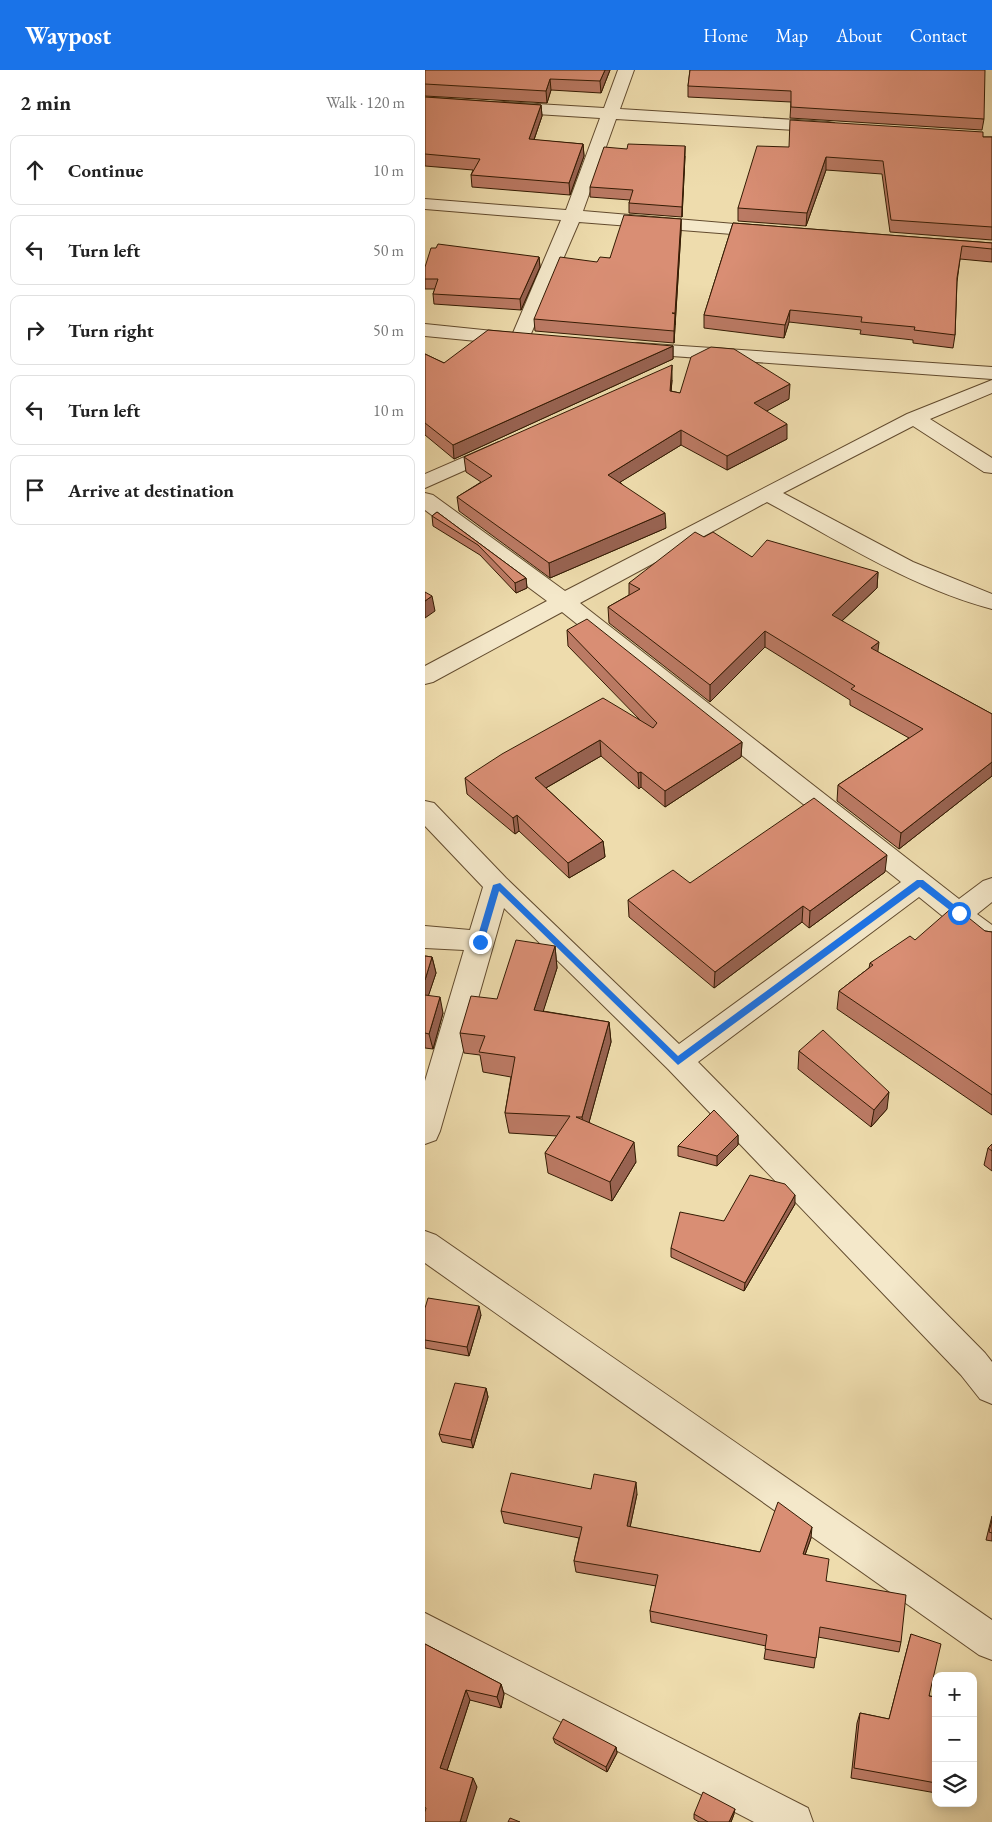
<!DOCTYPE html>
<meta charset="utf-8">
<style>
:root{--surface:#fff;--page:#f2f2f2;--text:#222;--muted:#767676;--line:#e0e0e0;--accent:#1a73e8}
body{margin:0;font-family:"EB Garamond",serif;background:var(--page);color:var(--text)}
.controls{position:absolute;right:15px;bottom:15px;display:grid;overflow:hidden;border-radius:10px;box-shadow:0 2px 12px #0003}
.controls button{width:45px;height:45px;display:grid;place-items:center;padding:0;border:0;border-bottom:1px solid var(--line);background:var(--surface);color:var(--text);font:25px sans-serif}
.stop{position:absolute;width:15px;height:15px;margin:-11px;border:4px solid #1a73e8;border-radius:50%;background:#fff}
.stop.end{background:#1a73e8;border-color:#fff;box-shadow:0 1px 5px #0008}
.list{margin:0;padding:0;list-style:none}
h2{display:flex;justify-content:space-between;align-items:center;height:65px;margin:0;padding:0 20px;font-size:21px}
h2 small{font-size:16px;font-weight:400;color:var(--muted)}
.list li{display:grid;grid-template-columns:32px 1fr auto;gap:15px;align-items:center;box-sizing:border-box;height:70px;margin:0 10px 10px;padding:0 10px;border:1px solid var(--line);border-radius:10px}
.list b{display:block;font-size:19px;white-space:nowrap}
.list em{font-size:16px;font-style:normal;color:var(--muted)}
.icon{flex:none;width:28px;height:28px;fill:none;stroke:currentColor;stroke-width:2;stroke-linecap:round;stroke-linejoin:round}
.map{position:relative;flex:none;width:567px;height:1752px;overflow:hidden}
header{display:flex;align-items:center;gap:30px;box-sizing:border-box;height:70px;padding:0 25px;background:var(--accent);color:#fff}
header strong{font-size:24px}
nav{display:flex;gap:28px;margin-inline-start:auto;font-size:18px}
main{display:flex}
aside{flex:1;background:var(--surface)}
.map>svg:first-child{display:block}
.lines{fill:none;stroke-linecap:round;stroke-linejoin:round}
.minor-casing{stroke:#624b2e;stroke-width:2}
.minor{fill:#f4e8ca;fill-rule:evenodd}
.wall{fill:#bb7a64;stroke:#341b03}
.shaded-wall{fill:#986351;stroke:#341b03}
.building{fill:#d98e74;stroke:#341b03}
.route{fill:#1a73e8}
</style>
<header>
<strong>Waypost</strong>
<nav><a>Home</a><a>Map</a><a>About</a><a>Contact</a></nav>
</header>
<main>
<aside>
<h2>2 min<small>Walk · 120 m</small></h2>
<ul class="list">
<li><svg class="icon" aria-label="ahead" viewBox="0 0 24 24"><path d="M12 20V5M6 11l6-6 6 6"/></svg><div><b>Continue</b></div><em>10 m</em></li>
<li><svg class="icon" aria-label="left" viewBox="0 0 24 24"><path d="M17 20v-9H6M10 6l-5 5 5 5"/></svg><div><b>Turn left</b></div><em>50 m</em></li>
<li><svg class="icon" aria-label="right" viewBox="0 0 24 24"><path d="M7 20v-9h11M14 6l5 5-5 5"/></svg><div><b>Turn right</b></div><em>50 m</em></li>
<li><svg class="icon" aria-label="left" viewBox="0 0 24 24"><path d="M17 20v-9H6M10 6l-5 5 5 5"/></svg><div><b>Turn left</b></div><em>10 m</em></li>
<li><svg class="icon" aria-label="arrive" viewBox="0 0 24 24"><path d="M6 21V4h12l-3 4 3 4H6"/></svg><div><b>Arrive at destination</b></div></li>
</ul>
</aside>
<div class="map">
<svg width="567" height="1752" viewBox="0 0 567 1752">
<rect width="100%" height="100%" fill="#eedcad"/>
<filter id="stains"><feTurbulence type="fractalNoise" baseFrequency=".004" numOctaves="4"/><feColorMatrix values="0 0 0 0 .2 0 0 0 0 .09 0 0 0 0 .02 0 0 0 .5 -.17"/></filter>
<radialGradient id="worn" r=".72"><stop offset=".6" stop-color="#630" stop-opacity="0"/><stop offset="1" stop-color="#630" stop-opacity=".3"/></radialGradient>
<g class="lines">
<defs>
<g id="minor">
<polygon points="193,0 209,0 195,39 403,52 409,53 411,57 409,61 403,62 191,49 158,141 344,157 350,158 353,162 350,166 344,167 154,152 102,273 92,275 0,266 0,254 88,263 136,150 0,139 0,129 141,140 175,48 79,42 73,41 71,37 73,33 79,32 179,38"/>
<polygon points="212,273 567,297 567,309 205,283 202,279 205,275"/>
<path d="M567 310V323L505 349 567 388V403L559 402 488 356 358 423 488 492 567 524V539C487 518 414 471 342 432L155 533 534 829 558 811 567 808V832L552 844 567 855V881L557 878 494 827 273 992 560 1283 567 1292V1334L555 1329 536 1305 243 999 79 838 15 1061 11 1070 0 1074V1011L39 880 0 878V856L45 860 58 817 0 756V731L9 733 81 808 254 974 476 812 137 542 8 612 0 614V596L122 531 0 440V423L8 425 140 521 482 344Z"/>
<polygon points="74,372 81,374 84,378 81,382 0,418 0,404"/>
<polygon points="0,1161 11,1165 567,1550 567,1590 554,1585 0,1193"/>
<polygon points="0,1543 383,1738 388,1752 329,1752 0,1581"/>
</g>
</defs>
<use href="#minor" class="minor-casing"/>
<use href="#minor" class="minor"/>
</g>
<g class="wall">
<polygon points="0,0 185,0 176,23 126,20 122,33 0,26"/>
<polygon points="265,0 559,49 557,60 365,48 366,32 263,27 263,16"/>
<polygon points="0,27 116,35 117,46 109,70 158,74 159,86 145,125 47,117 46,105 48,100 0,96"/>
<polygon points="558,67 567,67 567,170 465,162 457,104 401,100 381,156 313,151 313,138 364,77"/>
<polygon points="202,79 260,86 257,147 204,143 204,133 205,130 165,127 165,117"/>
<polygon points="256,149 256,161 249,273 110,261 109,249 172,192 185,188"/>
<polygon points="308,153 567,173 567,192 535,189 532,212 530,265 528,278 488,273 488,270 435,264 436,260 364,252 359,268 279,258 279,245"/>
<polygon points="114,187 115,197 96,240 9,234 8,224 10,219 0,219 0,197"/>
<polygon points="248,276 248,289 29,389 0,365 0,284 19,293"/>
<polygon points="247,310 246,321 255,323 364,329 341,341 362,369 302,400 256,375 195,412 241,458 125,508 34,441 32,427 56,412 41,402 39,387"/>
<polygon points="12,442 101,508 102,518 91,523 55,485 8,456 7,446"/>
<polygon points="279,467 327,487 453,502 452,518 417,551 453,582 567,644 567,706 474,779 412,731 413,715 484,668 425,635 425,630 340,577 285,632 184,553 183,537 204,525 204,513"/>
<polygon points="142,560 317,672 316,687 240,737 216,717 214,719 176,686 121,718 178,771 180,787 144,808 94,761 90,764 42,724 40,708 215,650 143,576"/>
<polygon points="460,802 384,858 377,852 289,918 204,847 203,830 265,813"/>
<polygon points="560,861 567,862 567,1045 412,939 414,921 444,898 445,893 490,870"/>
<polygon points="130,876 132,898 118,941 184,952 186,972 164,1052 211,1092 187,1131 123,1103 120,1083 132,1066 84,1063 80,1043 86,1007 58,1002 55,985 39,983 35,963"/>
<polygon points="0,886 7,887 11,903 3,926 18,943 8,979 0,978"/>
<polygon points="374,981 462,1039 446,1057 373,999"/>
<polygon points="313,1065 313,1075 292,1096 253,1086 253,1076"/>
<polygon points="567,1074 567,1101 559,1095 563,1078"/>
<polygon points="370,1134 319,1221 246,1187 246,1178 299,1151"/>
<polygon points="0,1238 56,1245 44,1286 0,1278"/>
<polygon points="61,1318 63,1327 48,1378 17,1372 14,1364"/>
<polygon points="166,1419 212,1424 205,1457 335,1482 386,1468 380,1485 401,1511 476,1572 474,1582 393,1567 389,1598 339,1589 341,1576 226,1552 225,1541 231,1516 151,1502 149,1491 154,1468 79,1453 76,1441"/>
<polygon points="567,1446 567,1471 561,1470"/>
<polygon points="486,1564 504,1626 511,1627 511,1723 426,1708 432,1653 435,1643 464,1649"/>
<polygon points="0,1574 76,1614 79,1624 76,1638 45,1630 22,1700 52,1717 0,1752"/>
<polygon points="128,1668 191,1677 192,1683 182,1702 130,1673"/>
<polygon points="269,1744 309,1744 306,1752 274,1752 269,1749"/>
</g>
<g class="shaded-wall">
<polygon points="180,0 185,0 176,23 175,11"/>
<polygon points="125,9 126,20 122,33 121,21"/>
<polygon points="116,35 117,46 105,81 104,69"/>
<polygon points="158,74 159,86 145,125 144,113"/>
<polygon points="260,76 260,86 257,147 257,137"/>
<polygon points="401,87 401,100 381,156 382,143"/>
<polygon points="256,149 256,161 250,255 250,243"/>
<polygon points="114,187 115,197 96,240 95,229"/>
<polygon points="365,240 364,252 359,268 360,255"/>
<polygon points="250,244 250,256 249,273 249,261"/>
<polygon points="248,276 248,289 29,389 28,375"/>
<polygon points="247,295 247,310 245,335 245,321"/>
<polygon points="365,314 364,329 329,348 329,333"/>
<polygon points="362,354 362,369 302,400 302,386"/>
<polygon points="256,360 256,375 184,419 183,405"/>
<polygon points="240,443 241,458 125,508 124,493"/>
<polygon points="453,502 452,518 406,561 407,545"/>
<polygon points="101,508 102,518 91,523 90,513"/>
<polygon points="7,526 10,541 0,548 0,531"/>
<polygon points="340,561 340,577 285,632 285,615"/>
<polygon points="454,572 452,589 446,578"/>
<polygon points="175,670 176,686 112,723 110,708"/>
<polygon points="317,672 316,687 240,737 240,721"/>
<polygon points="567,692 567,706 474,779 476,763"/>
<polygon points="216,702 216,717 214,719 213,703"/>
<polygon points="92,745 94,761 90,764 88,748"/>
<polygon points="178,771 180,787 144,808 143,793"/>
<polygon points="462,785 460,802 384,858 385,841"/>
<polygon points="378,836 377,852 289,918 290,902"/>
<polygon points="130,876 132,898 112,961 109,940"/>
<polygon points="7,887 11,903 0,936 0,910"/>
<polygon points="15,927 18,943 8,979 4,964"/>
<polygon points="184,952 186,972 160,1067 157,1047"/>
<polygon points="464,1022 462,1039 446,1057 449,1040"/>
<polygon points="313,1065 313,1075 292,1096 292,1086"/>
<polygon points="209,1072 211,1092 187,1131 185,1112"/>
<polygon points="370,1125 370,1134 319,1221 320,1213"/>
<polygon points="54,1236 56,1245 44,1286 42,1277"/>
<polygon points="61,1318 63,1327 48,1378 46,1370"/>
<polygon points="211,1412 212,1424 203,1467 202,1456"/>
<polygon points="387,1457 386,1468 376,1496 378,1484"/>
<polygon points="76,1614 79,1624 76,1638 72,1627"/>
<polygon points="41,1620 45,1630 20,1707 15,1698"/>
<polygon points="191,1677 192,1683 182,1702 181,1697"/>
<polygon points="48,1708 52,1717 41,1752 35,1752"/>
<polygon points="310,1739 309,1744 306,1752 304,1752"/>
</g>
<g class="building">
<polygon points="0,0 180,0 175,11 125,9 121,21 0,14"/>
<polygon points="265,0 560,0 559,49 366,37 366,21 263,16"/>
<polygon points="0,27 116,35 104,69 158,74 144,113 46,105 55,89 0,84"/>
<polygon points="365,50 558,62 558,67 567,67 567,157 466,150 458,91 401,87 382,143 313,138 332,76 364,77"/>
<polygon points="203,74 260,76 257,137 204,133 208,120 165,117 179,77 202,79"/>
<polygon points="199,145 256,149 250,243 247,243 250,244 249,261 109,249 135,187 172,192 175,187 185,188"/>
<polygon points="308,153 567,173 567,179 537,176 532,208 530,265 489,260 490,257 436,252 437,247 365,240 360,255 279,245"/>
<polygon points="13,174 114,187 95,229 8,224 13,209 0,209 0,197 6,178 11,178"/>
<polygon points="63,260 248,276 28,375 0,353 0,284 19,293"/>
<polygon points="286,277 309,279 365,314 329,333 362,354 302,386 256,360 183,405 240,443 124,493 32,427 67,406 39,387 247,295 245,321 255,323 266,287"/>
<polygon points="12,442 101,508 90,513 53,475 7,446"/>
<polygon points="270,462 279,467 288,462 327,487 342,470 453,502 407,545 454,572 446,578 567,644 567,692 476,763 413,715 498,659 426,619 430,616 340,561 285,615 183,537 215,519 204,513"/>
<polygon points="0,522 7,526 0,531"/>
<polygon points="162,549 317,672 240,721 216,702 213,703 175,670 110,708 178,771 143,793 92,745 88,748 40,708 77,684 178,628 228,658 232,653 142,560"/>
<polygon points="389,728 462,785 385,841 378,836 290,902 203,830 248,800 265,813"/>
<polygon points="529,836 560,861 567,862 567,1025 414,921 448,895 445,893 485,866 490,870"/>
<polygon points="91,870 130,876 109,940 184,952 157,1047 151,1047 209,1072 185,1112 120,1083 145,1046 80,1043 90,987 54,982 60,966 35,963 46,926 72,929"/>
<polygon points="0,886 7,887 0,910"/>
<polygon points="0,925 15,927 4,964 0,963"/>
<polygon points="398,960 464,1022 449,1040 374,981"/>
<polygon points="289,1040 313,1065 292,1086 253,1076"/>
<polygon points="567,1074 567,1081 563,1078"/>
<polygon points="325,1105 360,1114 370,1125 320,1213 246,1178 255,1142 299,1151"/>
<polygon points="3,1228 54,1236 42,1277 0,1270 0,1238"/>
<polygon points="30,1313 61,1318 46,1370 14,1364"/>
<polygon points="86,1403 166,1419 169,1404 211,1412 202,1456 335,1482 353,1432 387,1457 378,1484 404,1489 401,1511 481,1525 476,1572 395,1557 391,1588 340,1579 342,1565 225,1541 233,1505 149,1491 157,1457 76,1441"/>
<polygon points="567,1450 567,1463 564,1462"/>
<polygon points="486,1564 516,1574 504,1626 511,1627 511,1713 429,1698 435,1643 464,1649"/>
<polygon points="0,1574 76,1614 72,1627 41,1620 15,1698 48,1708 35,1752 0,1752 0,1742 1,1738 0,1737"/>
<polygon points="138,1649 191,1677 181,1697 128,1668"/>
<polygon points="278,1722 310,1739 304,1752 283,1752 269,1744"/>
<polygon points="85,1748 95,1752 83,1752"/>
</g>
<polygon class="route" points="492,810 498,810 537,841 537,845 531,845 495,817 253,995 74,821 59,872 55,875 51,872 68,815 75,813 253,986"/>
<rect width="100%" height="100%" filter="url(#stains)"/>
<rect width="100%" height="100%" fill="url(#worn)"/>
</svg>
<div class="controls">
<button>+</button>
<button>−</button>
<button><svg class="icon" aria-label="layers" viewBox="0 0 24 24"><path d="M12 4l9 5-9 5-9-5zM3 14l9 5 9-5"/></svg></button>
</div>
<div class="stop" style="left:534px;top:843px"></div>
<div class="stop end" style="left:55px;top:872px"></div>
</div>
</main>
